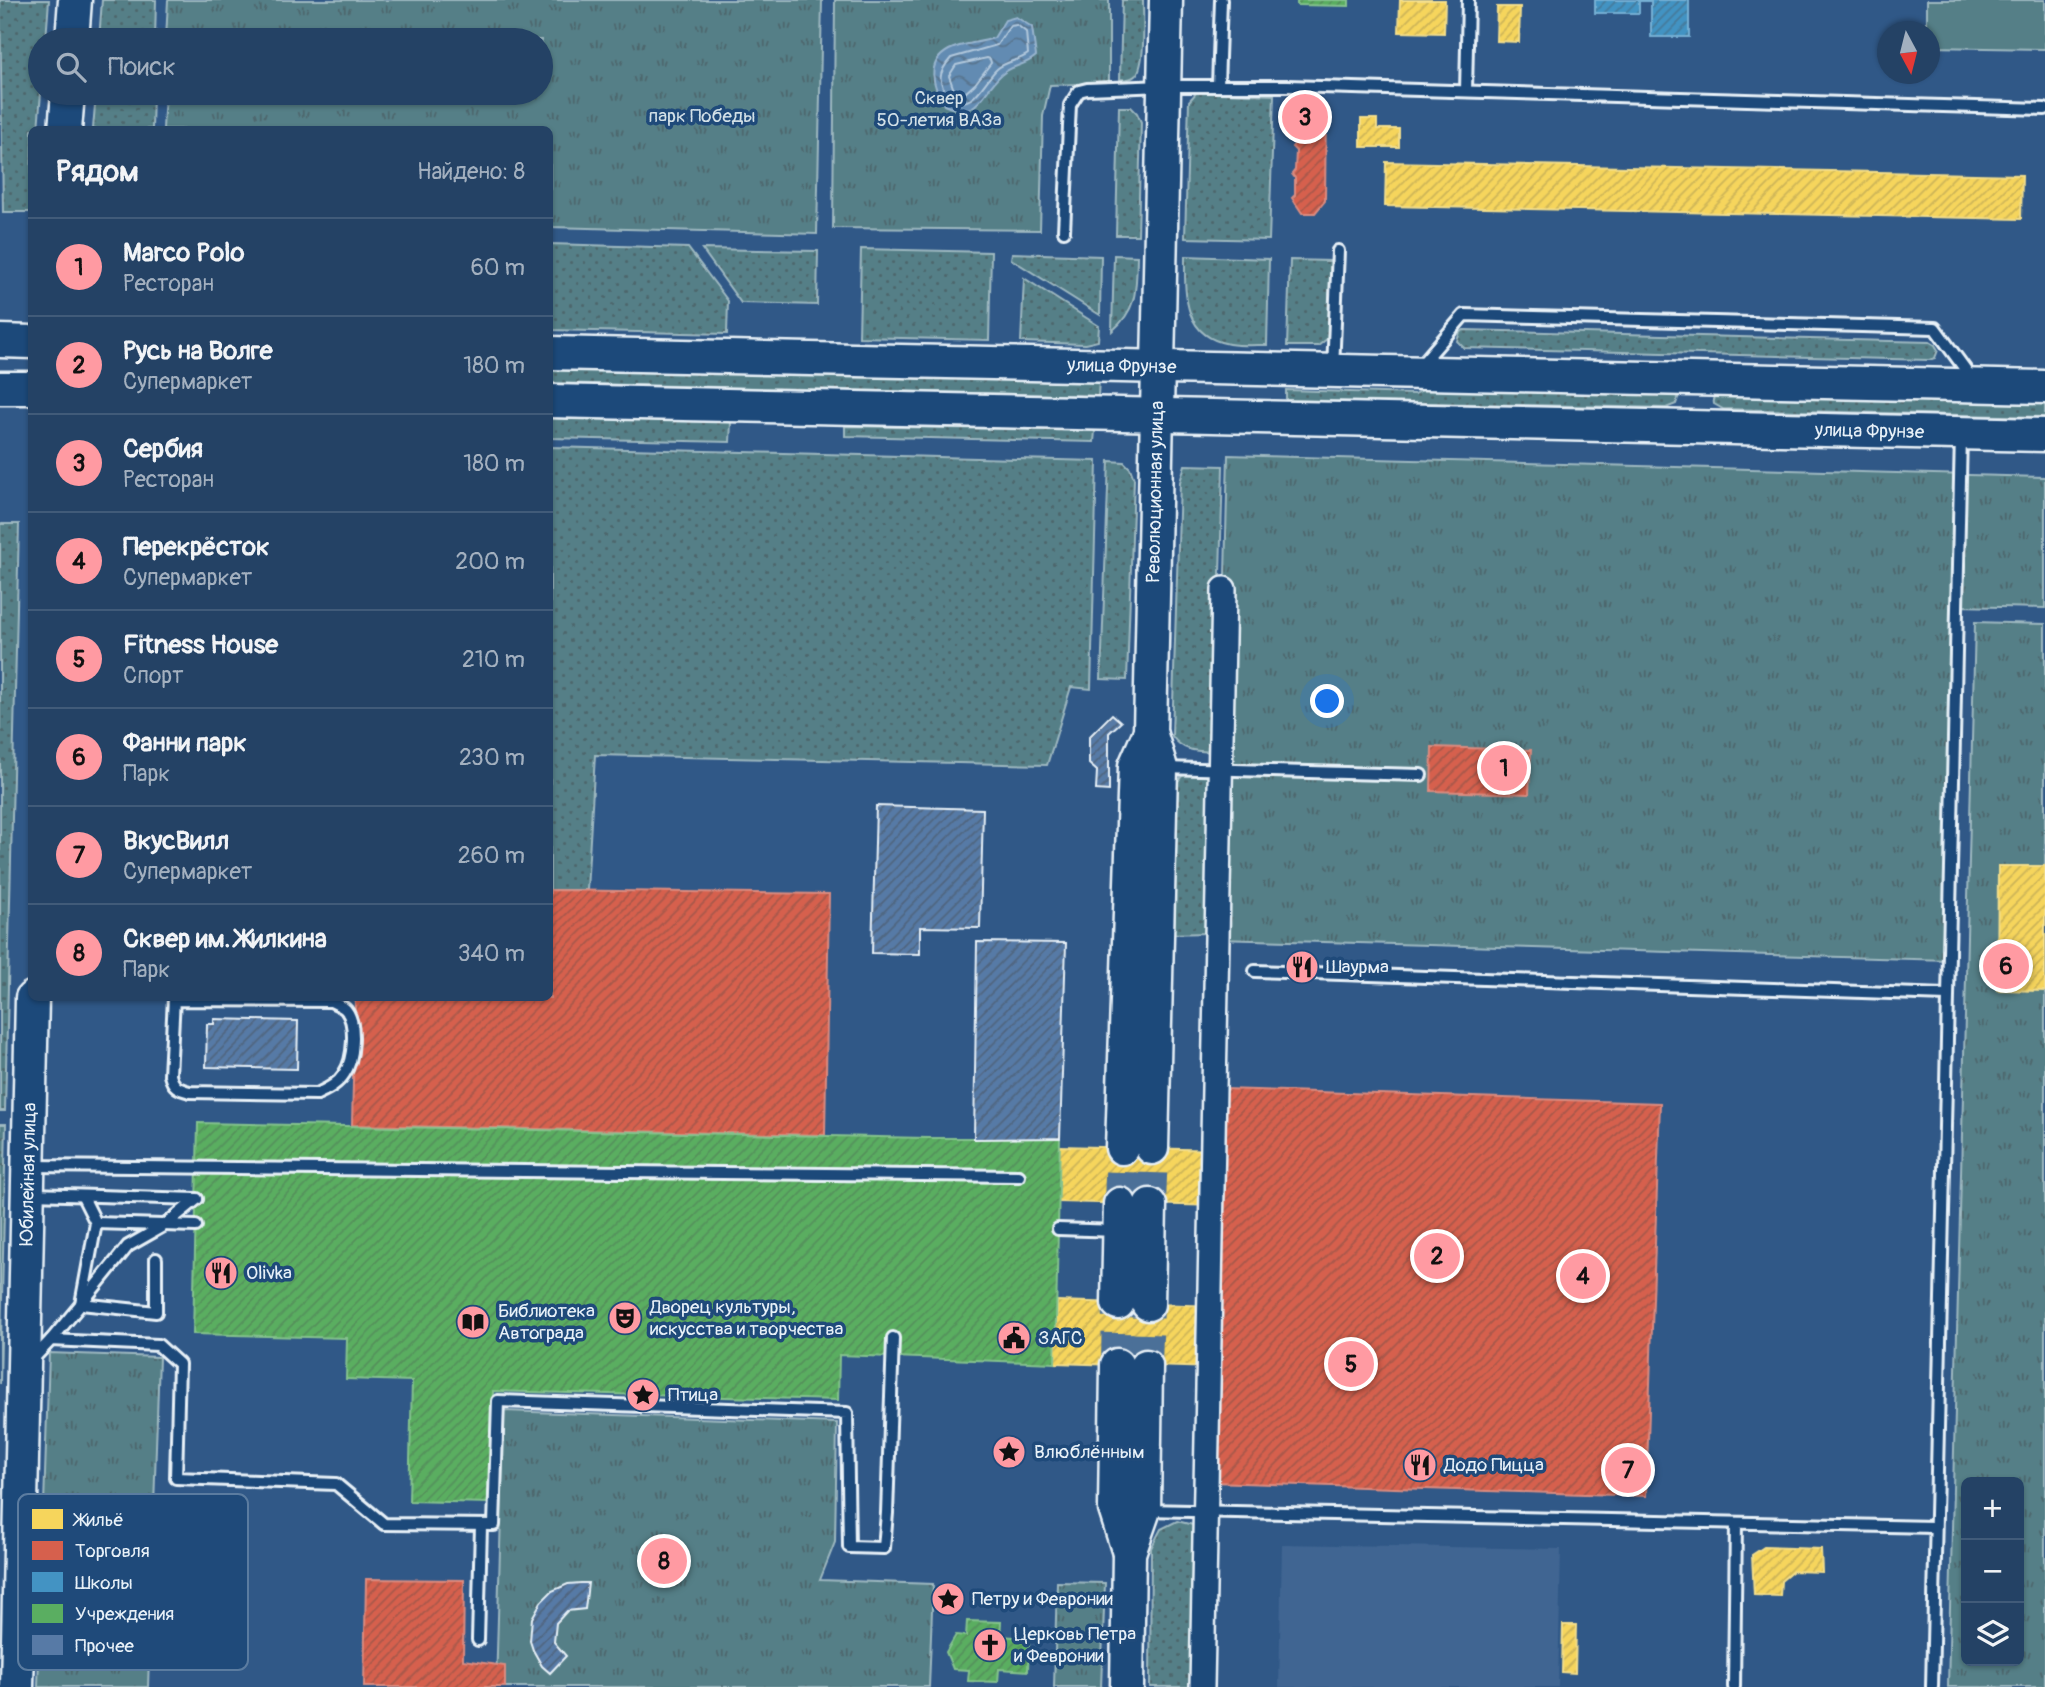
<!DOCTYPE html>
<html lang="ru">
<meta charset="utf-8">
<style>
:root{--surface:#244265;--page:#2c496b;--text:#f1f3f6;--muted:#a3b0bf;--line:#415b79;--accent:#ff9aa2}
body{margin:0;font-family:Pangolin,sans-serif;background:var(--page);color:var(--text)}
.controls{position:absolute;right:21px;bottom:21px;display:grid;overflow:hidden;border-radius:10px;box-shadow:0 2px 5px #0004}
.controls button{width:63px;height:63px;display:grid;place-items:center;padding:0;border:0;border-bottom:2px solid var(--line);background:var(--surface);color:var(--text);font:35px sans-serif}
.compass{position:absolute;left:1877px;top:21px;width:63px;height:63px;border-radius:50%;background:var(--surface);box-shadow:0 2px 5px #0004;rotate:173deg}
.you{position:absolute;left:1328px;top:702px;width:24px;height:24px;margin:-18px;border:5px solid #fff;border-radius:50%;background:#1a73e8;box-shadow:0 0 0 10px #1a73e833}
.badge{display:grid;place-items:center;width:46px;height:46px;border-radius:50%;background:var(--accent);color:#111;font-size:23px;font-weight:700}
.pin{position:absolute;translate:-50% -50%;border:4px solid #fff;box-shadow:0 2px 7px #0006}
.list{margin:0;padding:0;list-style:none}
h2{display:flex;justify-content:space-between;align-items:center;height:91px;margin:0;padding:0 28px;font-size:30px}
h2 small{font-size:23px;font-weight:400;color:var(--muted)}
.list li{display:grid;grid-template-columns:46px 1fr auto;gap:21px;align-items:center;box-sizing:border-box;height:98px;padding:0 28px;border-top:2px solid var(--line)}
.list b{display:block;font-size:26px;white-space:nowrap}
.list p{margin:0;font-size:23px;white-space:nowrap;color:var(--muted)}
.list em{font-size:23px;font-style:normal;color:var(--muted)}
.icon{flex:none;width:38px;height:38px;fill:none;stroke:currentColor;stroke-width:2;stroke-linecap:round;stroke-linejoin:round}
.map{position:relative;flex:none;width:2045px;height:1687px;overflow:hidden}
.search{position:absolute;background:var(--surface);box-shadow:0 2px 5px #0004;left:28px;top:28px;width:525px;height:77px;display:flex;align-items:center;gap:18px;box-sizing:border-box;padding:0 24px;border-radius:38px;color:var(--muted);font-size:26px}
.panel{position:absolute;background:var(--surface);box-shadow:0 2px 5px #0004;left:28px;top:126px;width:525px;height:875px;border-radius:10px}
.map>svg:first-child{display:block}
.built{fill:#3f6592}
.grass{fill:url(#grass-dots);stroke:#9eb8c0;stroke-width:2}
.park{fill:url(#park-tufts);stroke:#9eb8c0;stroke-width:2;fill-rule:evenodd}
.garden{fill:#547f87;stroke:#9eb8c0;stroke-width:2}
.water{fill:url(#water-waves);stroke:#98b4ce;stroke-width:2}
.homes{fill:url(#homes-hatch);stroke:#f2dd8b;stroke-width:2}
.shops{fill:url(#shops-hatch);stroke:#db8c80;stroke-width:2}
.schools{fill:url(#schools-hatch);stroke:#74afd3;stroke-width:2}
.public{fill:url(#public-hatch);stroke:#85c28e;stroke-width:2}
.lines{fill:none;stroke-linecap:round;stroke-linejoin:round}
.shore{stroke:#b2c8dc;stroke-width:2}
.building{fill:url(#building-hatch);stroke:#e8f1f8;stroke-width:2}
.secondary-tunnel{stroke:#4c6f98;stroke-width:32;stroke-dasharray:32 16;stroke-linecap:butt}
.lane-casing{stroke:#e8f1f8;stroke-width:16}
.street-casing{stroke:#e8f1f8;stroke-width:28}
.secondary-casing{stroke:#e8f1f8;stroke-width:37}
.lane{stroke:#1f4a7a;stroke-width:10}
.street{stroke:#1f4a7a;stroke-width:23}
.secondary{stroke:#1f4a7a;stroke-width:32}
.labels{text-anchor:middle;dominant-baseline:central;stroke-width:7;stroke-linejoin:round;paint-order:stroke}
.park-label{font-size:19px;fill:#d2e0e7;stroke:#1f4a7a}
.street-label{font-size:19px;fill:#e8f1f8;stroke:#1f4a7a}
.poi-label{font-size:19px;fill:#e8f1f8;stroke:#1f4a7a;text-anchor:start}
.key{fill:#1f4a7a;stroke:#5b7ca0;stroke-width:2}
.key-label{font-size:19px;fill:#e8f1f8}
</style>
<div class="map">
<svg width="2045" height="1687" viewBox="0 0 2045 1687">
<defs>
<pattern id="grass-dots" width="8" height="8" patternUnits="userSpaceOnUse" patternTransform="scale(1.75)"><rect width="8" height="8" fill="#547f87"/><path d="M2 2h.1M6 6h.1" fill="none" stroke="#4e666c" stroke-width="1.8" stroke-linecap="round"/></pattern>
<pattern id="park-tufts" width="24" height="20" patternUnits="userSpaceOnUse" patternTransform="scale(1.75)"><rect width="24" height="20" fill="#547f87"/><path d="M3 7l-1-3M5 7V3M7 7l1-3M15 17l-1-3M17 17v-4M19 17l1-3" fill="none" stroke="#4e666c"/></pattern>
<pattern id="water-waves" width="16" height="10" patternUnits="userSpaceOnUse" patternTransform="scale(1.75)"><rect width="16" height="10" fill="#628bb2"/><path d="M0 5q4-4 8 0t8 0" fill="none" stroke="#58748e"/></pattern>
<pattern id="homes-hatch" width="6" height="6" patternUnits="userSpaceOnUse" patternTransform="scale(1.75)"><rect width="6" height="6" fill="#f6d55c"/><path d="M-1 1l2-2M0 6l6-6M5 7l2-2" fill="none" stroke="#cab258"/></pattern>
<pattern id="shops-hatch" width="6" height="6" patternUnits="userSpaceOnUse" patternTransform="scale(1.75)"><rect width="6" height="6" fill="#d6604d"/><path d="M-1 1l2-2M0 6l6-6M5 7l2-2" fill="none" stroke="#a4584c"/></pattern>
<pattern id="schools-hatch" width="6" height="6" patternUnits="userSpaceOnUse" patternTransform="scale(1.75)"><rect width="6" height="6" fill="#4393c3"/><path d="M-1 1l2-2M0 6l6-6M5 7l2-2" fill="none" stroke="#447999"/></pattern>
<pattern id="public-hatch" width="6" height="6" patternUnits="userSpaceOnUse" patternTransform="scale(1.75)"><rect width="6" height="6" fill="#5aae61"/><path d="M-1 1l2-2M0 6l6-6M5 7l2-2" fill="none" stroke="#548f5a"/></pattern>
<pattern id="building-hatch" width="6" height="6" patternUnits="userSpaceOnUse" patternTransform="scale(1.75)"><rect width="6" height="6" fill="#577aa6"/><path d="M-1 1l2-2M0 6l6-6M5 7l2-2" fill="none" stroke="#4f647d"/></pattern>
</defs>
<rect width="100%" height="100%" fill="#305887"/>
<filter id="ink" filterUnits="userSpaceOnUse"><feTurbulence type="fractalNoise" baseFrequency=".0143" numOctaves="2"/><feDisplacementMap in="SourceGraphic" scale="14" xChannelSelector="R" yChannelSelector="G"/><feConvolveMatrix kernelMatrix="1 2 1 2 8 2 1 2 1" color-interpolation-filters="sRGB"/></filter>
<g filter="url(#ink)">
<polygon class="built" points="1282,1544 1561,1549 1558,1687 1279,1687"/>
<g class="grass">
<polygon points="0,0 49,0 46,40 40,40 41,93 38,129 32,130 31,212 3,212"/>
<polygon points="102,0 156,0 155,40 99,40"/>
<path d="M1122 0H1143C1143 16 1146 64 1136 75 1131 80 1126 80 1120 79Z"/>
<polygon points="1197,92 1274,95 1269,240 1185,238 1189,101"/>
<polygon points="96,93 153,93 152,129 93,129"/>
<polygon points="1119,107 1131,107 1137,113 1141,122 1138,235 1116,235"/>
<polygon points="550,244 688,248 728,301 727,334 550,330"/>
<polygon points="702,249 818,251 817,305 741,303"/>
<polygon points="861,249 991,252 989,340 859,337"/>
<polygon points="1012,253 1101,256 1100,315 1011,259"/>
<path d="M1114 255 1137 256C1136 289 1138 309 1112 331Z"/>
<path d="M1185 256 1269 259 1267 345C1255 345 1241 346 1229 344 1182 336 1185 293 1185 256Z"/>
<polygon points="1290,260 1331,261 1328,338 1318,346 1287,346"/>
<polygon points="1024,278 1099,326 1098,341 1085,344 1021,342"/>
<polygon points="1464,330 1930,342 1935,345 1938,350 1935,358 1929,360 1464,348 1457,341 1460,332"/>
<polygon points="550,365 1099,379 1098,396 550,383"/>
<polygon points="1431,385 1675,392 1679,395 1676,404 1666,408 1286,400 1286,390 1415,394"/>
<polygon points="1713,395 2045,398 2045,417 1723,409 1714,404"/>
<polygon points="550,418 731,422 730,442 550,438"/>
<polygon points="845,426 1095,431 1094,442 845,436"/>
<polygon points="550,447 1097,461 1091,689 1071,687 1047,765 595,755 587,890 550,890"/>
<polygon points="1109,461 1124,462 1130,468 1134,479 1127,680 1101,679"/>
<path d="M1185 465 1223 466 1215 752C1197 751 1183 752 1172 736L1180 482Z"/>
<polygon points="0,524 19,524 5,1111 0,1111"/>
<polygon points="1188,773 1214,774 1210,933 1166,934 1173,787 1182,776"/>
<polygon points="0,1124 6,1124 0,1384"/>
<polygon points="1177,1521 1193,1525 1198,1530 1195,1687 1150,1687 1151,1548 1161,1529"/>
</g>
<g class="park">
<polygon points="168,0 822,0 817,234 550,227 550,130 163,129 165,93 541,93 541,40 166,40"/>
<polygon points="835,0 1109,0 1109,83 1050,85 1043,116 1040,230 833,228"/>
<polygon points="1228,455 2045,477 2045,608 1958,606 1948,960 1216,939"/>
<path d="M1975 622 2045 624V1687H1948ZM1966 1482H2019V1661H1966Z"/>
<polygon points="49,1353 159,1357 148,1687 38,1687"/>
<polygon points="504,1411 837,1423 835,1542 820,1580 933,1584 929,1687 496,1687"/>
<polygon points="1057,1582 1105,1583 1101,1687 1054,1687"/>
</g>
<polygon class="garden" points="1927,0 2045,0 2045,49 1930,47 1930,32 1927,31"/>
<path class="water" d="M1016 17 1032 27 1036 56C1024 67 1013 64 1001 75 981 93 979 121 944 105 933 86 925 63 949 50 963 43 980 43 994 38L1005 20Z"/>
<g class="homes">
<polygon points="1400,0 1445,0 1444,33 1399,32"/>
<polygon points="1497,7 1520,7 1519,42 1496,41"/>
<polygon points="1361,119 1377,119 1377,129 1399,129 1399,147 1361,147"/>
<polygon points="1386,162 2022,175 2021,219 1385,206"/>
<polygon points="1998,866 2045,866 2045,991 1997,990"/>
<polygon points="1059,1146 1222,1150 1220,1206 1058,1202"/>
<polygon points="1057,1301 1217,1306 1215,1368 1055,1363"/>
<polygon points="1764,1547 1821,1549 1822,1572 1793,1571 1781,1581 1780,1596 1754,1595 1752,1555"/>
<polygon points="1563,1625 1576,1625 1575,1673 1562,1672"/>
</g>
<g class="shops">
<polygon points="1296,106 1326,106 1325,201 1315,213 1302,213 1292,198 1295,195 1295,178 1292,174 1295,170 1296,151 1292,147 1296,142 1296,123 1293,120 1296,115"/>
<polygon points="1432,747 1531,750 1529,794 1431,791"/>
<polygon points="550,890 829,894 825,1135 352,1125 355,998 550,998"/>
<polygon points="1224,1089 1660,1103 1646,1496 1211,1482"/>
<polygon points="366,1579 464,1580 463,1660 505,1666 505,1687 364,1687"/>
</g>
<polygon class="schools" points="1595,0 1689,0 1689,37 1651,37 1651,1 1639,1 1639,13 1595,13"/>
<g class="public">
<polygon points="1297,0 1349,0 1349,6 1297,5"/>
<polygon points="198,1123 928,1138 1060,1138 1055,1363 839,1355 838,1400 493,1391 489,1503 409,1501 412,1381 346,1379 347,1338 193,1334"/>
<polygon points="967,1621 1001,1622 1000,1636 1029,1638 1028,1671 999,1669 998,1682 968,1681 969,1670 953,1669 946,1652 956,1635 966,1636"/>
</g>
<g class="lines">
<g class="shore">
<path d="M1017 25 1026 32 1028 54C1019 61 1006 61 997 69 982 83 974 112 949 99 938 81 937 74 951 58L997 45 1010 26Z"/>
<polygon points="987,58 990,59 991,63 975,84 964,94 955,93 949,76 956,65"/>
</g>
</g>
<g class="building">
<polygon points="1112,714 1121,722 1109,733 1109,791 1096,790 1097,771 1089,764 1089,737"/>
<polygon points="876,806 983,809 980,928 920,927 920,954 872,953"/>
<polygon points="977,942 1066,943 1060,1138 974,1139"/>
<polygon points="214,1019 298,1021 297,1069 206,1067 207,1024 214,1024"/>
<polygon points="581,1583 588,1583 585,1609 567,1611 556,1623 554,1642 566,1656 550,1673 542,1666 533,1650 530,1641 532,1618 541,1602 552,1591 568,1584"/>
</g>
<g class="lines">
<g class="secondary-tunnel">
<polyline points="1120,1204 1122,1148"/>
<polyline points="1150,1205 1152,1148"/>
<polyline points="1117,1365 1118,1303"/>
<polyline points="1146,1366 1148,1304"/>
</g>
<defs>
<g id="lane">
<polyline points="1218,86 1221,0"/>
<polyline points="1466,91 1468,0"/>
<polyline points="1064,231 1070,105 1079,91 1087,89 1164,86 1288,86 2045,109"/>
<polyline points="1420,366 1464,315 1935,328 1973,380"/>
<polyline points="1333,369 1338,251"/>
<polyline points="1164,768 1421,775"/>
<polyline points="1255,971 1947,995"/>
<path d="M174 998 170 1075C173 1087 178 1089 190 1092L317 1094C327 1089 338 1084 344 1074 354 1060 357 1024 346 1010 343 1006 336 1004 331 1001L174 1000"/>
<polyline points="30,1166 1019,1176"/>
<polyline points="32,1194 197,1199"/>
<polyline points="96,1223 196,1226"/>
<polyline points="1058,1229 1118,1231"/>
<polyline points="81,1304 128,1246 165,1225 197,1199"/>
<polyline points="81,1304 156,1312 156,1259"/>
<polyline points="51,1340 81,1304 96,1223 83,1197"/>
<polyline points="31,1361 51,1340 158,1345 179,1364 176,1478 336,1484 384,1524 494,1525 498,1401 847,1413 849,1547 884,1548 887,1513 893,1338"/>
<polyline points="1146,1510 1934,1527"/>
<polyline points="22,1606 173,1601"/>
<polyline points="478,1640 481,1526"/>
<polyline points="1734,1687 1736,1523"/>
<polyline points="1932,1687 1961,436"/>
</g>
<polyline id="street" points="1202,1687 1224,589"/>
<g id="secondary">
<polyline points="72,40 75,0"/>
<polyline points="65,130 68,93"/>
<polyline points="0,341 32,342"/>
<path id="s1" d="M550 353 2045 387"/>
<polyline points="0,388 32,388"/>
<path id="s2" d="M550 401 2045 435"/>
<polyline points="1122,1148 1135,766 1150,732"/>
<path id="s3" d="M1152 1148 1161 768 1150 732 1166 0"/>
<polyline points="1118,1303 1120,1204"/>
<polyline points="1148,1304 1150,1205"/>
<polyline points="1117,1365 1115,1509 1129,1553"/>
<path id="s4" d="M17 1687 32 998"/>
<polyline points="1127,1687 1129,1553 1144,1510 1146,1366"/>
</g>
</defs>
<use href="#lane" class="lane-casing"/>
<use href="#street" class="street-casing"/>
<use href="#secondary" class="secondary-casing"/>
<use href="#lane" class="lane"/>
<use href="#street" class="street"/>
<use href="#secondary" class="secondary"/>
</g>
</g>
<defs>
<symbol id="restaurant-disc" viewBox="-11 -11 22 22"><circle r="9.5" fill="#ff9aa2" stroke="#1f4a7a"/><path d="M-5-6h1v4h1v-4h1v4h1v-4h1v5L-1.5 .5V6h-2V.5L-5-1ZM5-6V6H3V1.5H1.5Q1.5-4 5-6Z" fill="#111"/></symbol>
<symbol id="theatre-disc" viewBox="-11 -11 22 22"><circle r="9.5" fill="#ff9aa2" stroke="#1f4a7a"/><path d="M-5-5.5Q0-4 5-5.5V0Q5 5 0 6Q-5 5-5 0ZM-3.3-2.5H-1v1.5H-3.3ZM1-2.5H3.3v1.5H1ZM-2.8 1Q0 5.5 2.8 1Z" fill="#111"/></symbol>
<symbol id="library-disc" viewBox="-11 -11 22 22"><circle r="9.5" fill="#ff9aa2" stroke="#1f4a7a"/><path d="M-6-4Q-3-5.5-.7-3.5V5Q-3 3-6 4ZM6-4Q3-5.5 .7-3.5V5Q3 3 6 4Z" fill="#111"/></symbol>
<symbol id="civic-disc" viewBox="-11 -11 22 22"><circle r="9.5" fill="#ff9aa2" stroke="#1f4a7a"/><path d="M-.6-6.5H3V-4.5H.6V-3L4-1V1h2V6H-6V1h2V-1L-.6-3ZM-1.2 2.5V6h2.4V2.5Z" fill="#111"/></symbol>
<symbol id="sight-disc" viewBox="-11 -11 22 22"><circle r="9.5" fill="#ff9aa2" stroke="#1f4a7a"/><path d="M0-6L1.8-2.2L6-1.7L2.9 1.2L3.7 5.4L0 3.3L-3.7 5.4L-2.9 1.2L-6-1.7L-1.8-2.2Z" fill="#111"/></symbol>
<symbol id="church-disc" viewBox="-11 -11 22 22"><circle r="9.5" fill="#ff9aa2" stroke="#1f4a7a"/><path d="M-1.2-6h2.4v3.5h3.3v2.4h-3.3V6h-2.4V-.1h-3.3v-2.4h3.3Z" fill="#111"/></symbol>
</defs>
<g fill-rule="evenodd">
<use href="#restaurant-disc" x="1283" y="948" width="38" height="38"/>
<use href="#restaurant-disc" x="202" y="1254" width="38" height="38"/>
<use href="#theatre-disc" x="606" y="1299" width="38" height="38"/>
<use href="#library-disc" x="454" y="1303" width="38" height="38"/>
<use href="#civic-disc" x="995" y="1319" width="38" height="38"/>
<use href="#sight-disc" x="624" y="1376" width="38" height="38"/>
<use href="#sight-disc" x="990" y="1433" width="38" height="38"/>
<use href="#restaurant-disc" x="1401" y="1446" width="38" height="38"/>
<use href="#sight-disc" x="929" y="1580" width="38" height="38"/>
<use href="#church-disc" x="971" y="1626" width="38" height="38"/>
</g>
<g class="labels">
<g class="park-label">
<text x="939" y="98">Сквер<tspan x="939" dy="22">50-летия ВАЗа</tspan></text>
<text x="702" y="116">парк Победы</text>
</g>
<g class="street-label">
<text stroke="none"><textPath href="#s1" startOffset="572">улица Фрунзе</textPath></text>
<text stroke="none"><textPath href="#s2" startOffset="1320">улица Фрунзе</textPath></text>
<text stroke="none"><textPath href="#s3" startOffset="658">Революционная улица</textPath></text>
<text stroke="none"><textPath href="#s4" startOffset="513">Юбилейная улица</textPath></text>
</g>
<g class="poi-label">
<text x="1326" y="967">Шаурма</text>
<text x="246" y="1273">Olivka</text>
<text x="650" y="1307">Дворец культуры,<tspan x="650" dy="22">искусства и творчества</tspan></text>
<text x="498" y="1311">Библиотека<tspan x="498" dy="22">Автограда</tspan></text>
<text x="1038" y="1338">ЗАГС</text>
<text x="668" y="1395">Птица</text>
<text x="1034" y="1452">Влюблённым</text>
<text x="1444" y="1465">Додо Пицца</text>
<text x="972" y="1599">Петру и Февронии</text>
<text x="1014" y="1634">Церковь Петра<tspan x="1014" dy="22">и Февронии</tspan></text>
</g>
</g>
<rect x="18" y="1494" width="230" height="176" rx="10" class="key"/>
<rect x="32" y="1509" width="31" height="20" fill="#f6d55c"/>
<rect x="32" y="1541" width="31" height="19" fill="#d6604d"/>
<rect x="32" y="1572" width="31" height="20" fill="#4393c3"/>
<rect x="32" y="1604" width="31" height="19" fill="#5aae61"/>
<rect x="32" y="1635" width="31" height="20" fill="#577aa6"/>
<g class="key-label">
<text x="75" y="1526">Жильё</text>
<text x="75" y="1557">Торговля</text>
<text x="75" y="1589">Школы</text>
<text x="75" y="1620">Учреждения</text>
<text x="75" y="1652">Прочее</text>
</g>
</svg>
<div class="controls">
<button>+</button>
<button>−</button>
<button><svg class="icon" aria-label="layers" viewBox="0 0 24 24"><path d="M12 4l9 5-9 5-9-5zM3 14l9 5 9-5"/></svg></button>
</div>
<svg class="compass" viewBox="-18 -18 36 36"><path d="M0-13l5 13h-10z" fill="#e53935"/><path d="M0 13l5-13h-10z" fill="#a3b0bf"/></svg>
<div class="you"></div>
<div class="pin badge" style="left:1504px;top:768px">1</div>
<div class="pin badge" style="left:1437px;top:1256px">2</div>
<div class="pin badge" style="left:1305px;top:117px">3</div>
<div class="pin badge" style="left:1583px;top:1276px">4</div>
<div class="pin badge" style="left:1351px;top:1364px">5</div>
<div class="pin badge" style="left:2006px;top:966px">6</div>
<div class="pin badge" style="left:1628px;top:1470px">7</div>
<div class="pin badge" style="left:664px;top:1561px">8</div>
<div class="search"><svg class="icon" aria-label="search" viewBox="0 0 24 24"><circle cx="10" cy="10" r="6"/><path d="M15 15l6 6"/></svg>Поиск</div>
<section class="panel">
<h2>Рядом<small>Найдено: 8</small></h2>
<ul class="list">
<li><span class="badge">1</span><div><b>Marco Polo</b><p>Ресторан</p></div><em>60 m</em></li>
<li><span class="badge">2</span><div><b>Русь на Волге</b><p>Супермаркет</p></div><em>180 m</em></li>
<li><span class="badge">3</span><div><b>Сербия</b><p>Ресторан</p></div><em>180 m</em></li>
<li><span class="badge">4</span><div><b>Перекрёсток</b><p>Супермаркет</p></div><em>200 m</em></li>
<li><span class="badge">5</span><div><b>Fitness House</b><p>Спорт</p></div><em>210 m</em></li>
<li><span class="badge">6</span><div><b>Фанни парк</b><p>Парк</p></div><em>230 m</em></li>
<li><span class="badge">7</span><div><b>ВкусВилл</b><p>Супермаркет</p></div><em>260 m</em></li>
<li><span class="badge">8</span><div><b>Сквер им. Жилкина</b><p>Парк</p></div><em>340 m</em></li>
</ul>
</section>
</div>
